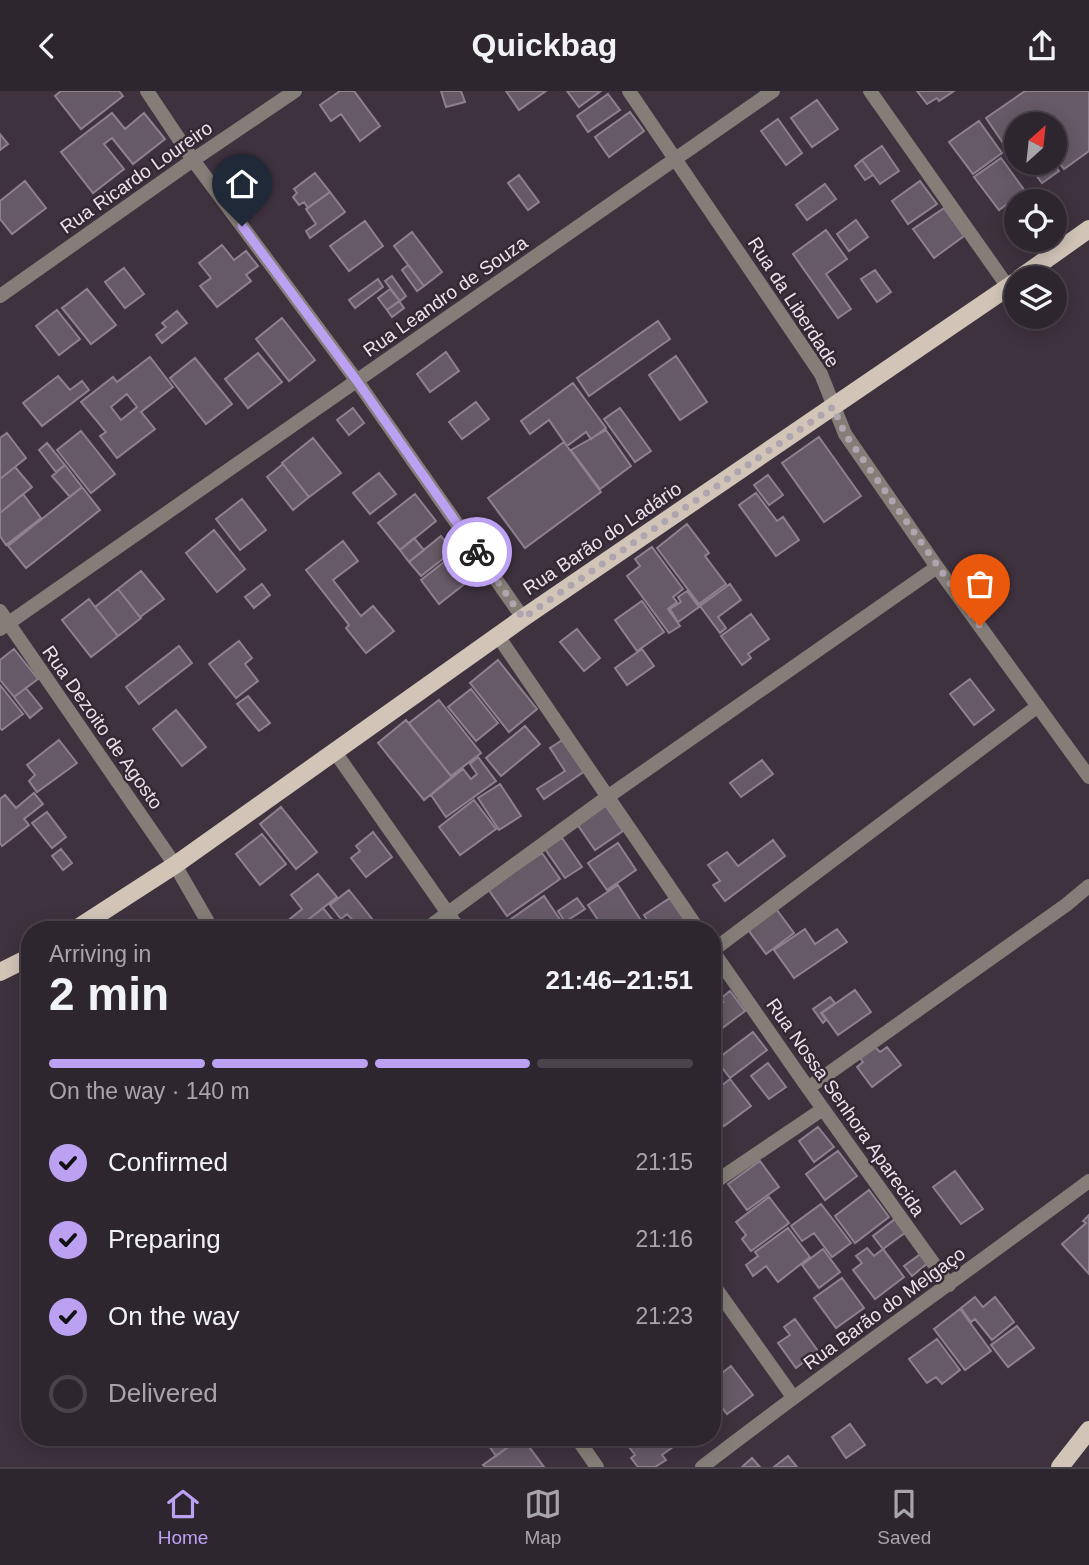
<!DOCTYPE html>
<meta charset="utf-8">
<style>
:root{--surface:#2e262f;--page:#362e37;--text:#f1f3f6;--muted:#a7a5aa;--line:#49434b;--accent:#bca0f2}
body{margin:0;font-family:Arial,sans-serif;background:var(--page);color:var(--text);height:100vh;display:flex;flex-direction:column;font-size:26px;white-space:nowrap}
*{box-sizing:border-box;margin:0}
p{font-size:23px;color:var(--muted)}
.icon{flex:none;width:38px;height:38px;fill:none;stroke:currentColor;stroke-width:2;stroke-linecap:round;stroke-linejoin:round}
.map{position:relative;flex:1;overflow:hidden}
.details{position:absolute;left:21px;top:830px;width:700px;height:525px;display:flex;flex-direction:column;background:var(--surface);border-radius:28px;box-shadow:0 4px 18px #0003,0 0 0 2px var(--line)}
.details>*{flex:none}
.needle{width:46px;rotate:27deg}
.buttons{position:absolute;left:1004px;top:21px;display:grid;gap:14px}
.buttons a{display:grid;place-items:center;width:63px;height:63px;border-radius:50%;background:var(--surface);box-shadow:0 4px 18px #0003,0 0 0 2px var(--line);font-size:35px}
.pin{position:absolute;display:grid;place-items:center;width:60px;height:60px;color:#fff;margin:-72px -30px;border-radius:50% 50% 50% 0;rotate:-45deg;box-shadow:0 0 7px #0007}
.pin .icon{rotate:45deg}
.courier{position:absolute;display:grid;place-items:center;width:70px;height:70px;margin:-35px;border:5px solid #bca0f2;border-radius:50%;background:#fff;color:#222;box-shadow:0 2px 9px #0007}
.headline em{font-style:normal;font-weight:600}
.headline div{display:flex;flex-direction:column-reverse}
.headline{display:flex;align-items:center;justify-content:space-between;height:119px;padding:0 28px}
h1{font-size:46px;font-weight:600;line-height:52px}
.bar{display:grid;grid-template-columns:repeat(4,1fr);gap:10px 7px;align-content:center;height:84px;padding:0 28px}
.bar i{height:9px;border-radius:5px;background:var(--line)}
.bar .current{background:var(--accent)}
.bar p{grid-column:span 4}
ol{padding:0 28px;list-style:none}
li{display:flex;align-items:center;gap:21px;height:77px}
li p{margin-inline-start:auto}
li .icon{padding:7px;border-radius:50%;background:var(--accent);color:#111;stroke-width:4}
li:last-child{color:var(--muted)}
li i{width:38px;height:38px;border:4px solid var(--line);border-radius:50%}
header{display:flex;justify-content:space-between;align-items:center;height:91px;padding:0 28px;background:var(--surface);font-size:32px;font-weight:600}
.tab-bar{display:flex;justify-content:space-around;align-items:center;height:98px;border-top:2px solid var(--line);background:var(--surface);font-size:19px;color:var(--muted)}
.tab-bar a{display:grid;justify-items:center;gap:4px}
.tab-bar .current{color:var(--accent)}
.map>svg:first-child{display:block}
.building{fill:#675a67;stroke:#8e808f;stroke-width:2;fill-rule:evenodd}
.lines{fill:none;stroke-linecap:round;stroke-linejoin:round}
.minor{stroke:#857e78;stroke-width:14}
.primary{stroke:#d2c5b8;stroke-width:18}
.done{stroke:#aea5af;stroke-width:7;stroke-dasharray:0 12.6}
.route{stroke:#bca0f2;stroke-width:9}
.labels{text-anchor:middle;stroke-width:5;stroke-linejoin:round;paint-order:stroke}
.street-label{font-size:19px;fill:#ebe3eb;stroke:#342834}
</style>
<header><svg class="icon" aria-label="back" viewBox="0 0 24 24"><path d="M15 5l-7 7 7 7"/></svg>Quickbag<svg class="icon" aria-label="share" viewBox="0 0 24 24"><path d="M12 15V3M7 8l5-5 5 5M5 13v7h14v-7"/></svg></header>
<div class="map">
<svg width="1089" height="1376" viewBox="0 0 1089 1376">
<rect width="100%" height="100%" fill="#3e323f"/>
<path class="building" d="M 61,0 L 119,0 L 123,5 L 81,38 L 55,5 Z
M 340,0 L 354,0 L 380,35 L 360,50 L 341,23 L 331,30 L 320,14 Z
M 441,0 L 461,0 L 465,11 L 446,16 Z
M 506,0 L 546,0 L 519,19 Z
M 567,0 L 601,0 L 579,16 Z
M 917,0 L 954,0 L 939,10 L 937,7 L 927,13 Z
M 1025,0 L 1089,0 L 1089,60 L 1064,78 L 1055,66 L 1055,33 L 1017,33 L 1017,42 L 1003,52 L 986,27 Z
M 608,3 L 620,19 L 588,41 L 577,25 Z
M 817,9 L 838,38 L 812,56 L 791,27 Z
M 630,21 L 644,40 L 609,66 L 595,46 Z
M 112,22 L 125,38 L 144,22 L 165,48 L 133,73 L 112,47 L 104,53 L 124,78 L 93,102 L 61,61 Z
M 778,28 L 802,62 L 786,74 L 761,40 Z
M 979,30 L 1002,62 L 973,83 L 949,51 Z
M 0,43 L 8,53 L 0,59 Z
M 882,55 L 899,80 L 880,93 L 862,69 Z
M 1001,67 L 1025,100 L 999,119 L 974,86 Z
M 862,69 L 873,84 L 865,89 L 855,75 Z
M 1027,72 L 1053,72 L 1059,80 L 1042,92 Z
M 315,82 L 330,101 L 308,117 L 304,111 L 299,114 L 293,106 L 297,102 L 294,98 Z
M 519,84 L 539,111 L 528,119 L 508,92 Z
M 25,90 L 46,117 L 12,143 L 0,128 L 0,110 Z
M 920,90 L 937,113 L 908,133 L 892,110 Z
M 825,93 L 836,108 L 807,129 L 796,114 Z
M 330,101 L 345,121 L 310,147 L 306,140 L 316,133 L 306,118 Z
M 944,117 L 964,145 L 934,167 L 913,138 Z
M 856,129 L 868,146 L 849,160 L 837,143 Z
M 365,130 L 383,155 L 349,180 L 330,155 Z
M 826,139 L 847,168 L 826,183 L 851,218 L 838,227 L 793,163 Z
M 412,141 L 442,181 L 424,195 L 394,155 Z
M 222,154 L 234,169 L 246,160 L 258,175 L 246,184 L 251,190 L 217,216 L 200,195 L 211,187 L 199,172 Z
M 408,174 L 424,195 L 417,200 L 402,179 Z
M 124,177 L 144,203 L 125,217 L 105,191 Z
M 875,179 L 891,201 L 877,211 L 861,188 Z
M 392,185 L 406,205 L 400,210 L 385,190 Z
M 378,188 L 383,196 L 355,217 L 349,209 Z
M 87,198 L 116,234 L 91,253 L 62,217 Z
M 390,198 L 400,210 L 387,219 L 378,207 Z
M 399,210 L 404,217 L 392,226 L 387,219 Z
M 57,219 L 80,248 L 59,264 L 36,235 Z
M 177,220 L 187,232 L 162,252 L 156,244 L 166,236 L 162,232 Z
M 282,227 L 315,269 L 289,290 L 256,248 Z
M 658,230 L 670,248 L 589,305 L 577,287 Z
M 446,261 L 459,280 L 430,301 L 417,283 Z
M 258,262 L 282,291 L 248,317 L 225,288 Z
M 676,265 L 707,311 L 680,329 L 649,284 Z
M 150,266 L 173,296 L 141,321 L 155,338 L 117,367 L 100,345 L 106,341 L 81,311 L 113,286 L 117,291 ZM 127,303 L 137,316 L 121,329 L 111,316 Z
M 195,267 L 232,313 L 206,333 L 170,287 Z
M 58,285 L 70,299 L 82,290 L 89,299 L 42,335 L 23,312 Z
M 573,292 L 606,337 L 591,348 L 586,341 L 567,355 L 549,329 L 530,343 L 521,330 Z
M 476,311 L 489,328 L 462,348 L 449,331 Z
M 353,317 L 364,332 L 349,344 L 337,329 Z
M 620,317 L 651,360 L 635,371 L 604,328 Z
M 606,339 L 631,375 L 600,398 L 571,359 Z
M 81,340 L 115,383 L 91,402 L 57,359 Z
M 7,342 L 26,367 L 0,388 L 0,347 Z
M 819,346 L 861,405 L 824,431 L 782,372 Z
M 313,347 L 341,382 L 309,406 L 282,372 Z
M 564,351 L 601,401 L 525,457 L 488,407 Z
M 47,352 L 65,374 L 56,381 L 39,359 Z
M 283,373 L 309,406 L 293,419 L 267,386 Z
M 65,374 L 82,396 L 70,406 L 52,385 Z
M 15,376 L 32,396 L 0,422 L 0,388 Z
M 379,382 L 396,403 L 370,423 L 353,402 Z
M 768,384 L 783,404 L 769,414 L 754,394 Z
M 82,396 L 100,419 L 26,477 L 8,455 Z
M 756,402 L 777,430 L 783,426 L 799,449 L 776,465 L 739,414 Z
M 23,403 L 41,427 L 6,454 L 0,445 L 0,422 Z
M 415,403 L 436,430 L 400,459 L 378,432 Z
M 242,408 L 266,439 L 240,459 L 216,428 Z
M 687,433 L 709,462 L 705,465 L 726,493 L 699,513 L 657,457 Z
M 214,439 L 245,478 L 217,501 L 186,462 Z
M 441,445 L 453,460 L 421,485 L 409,471 Z
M 414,447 L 424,459 L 409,471 L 400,459 Z
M 343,450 L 358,470 L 333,489 L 361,525 L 373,515 L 394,540 L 366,562 L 346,537 L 349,534 L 306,479 Z
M 652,456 L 683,498 L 673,506 L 677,511 L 668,518 L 680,535 L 669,542 L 627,485 L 640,475 L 635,468 Z
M 453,464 L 472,487 L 439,513 L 421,489 Z
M 141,480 L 164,508 L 140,526 L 118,498 Z
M 262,493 L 270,504 L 254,517 L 245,506 Z
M 730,493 L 741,509 L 718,526 L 726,537 L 720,542 L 700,515 Z
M 118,498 L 141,527 L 118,545 L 95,516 Z
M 687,500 L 699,516 L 678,531 L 670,518 L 681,511 L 678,506 Z
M 89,508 L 118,545 L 91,566 L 62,529 Z
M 642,510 L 664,541 L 637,560 L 615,529 Z
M 751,523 L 769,548 L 748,563 L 751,567 L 742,574 L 721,545 Z
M 577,538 L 600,567 L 584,580 L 560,551 Z
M 239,550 L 252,567 L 245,573 L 258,590 L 236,607 L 209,573 Z
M 179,555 L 192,572 L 139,613 L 126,596 Z
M 14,558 L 38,588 L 14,606 L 0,589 L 0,569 Z
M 642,558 L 654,575 L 627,594 L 615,577 Z
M 498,569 L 537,618 L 509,641 L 470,592 Z
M 970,588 L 994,619 L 974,634 L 950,603 Z
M 0,594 L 23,623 L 2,639 L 0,637 Z
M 26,597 L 42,617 L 30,627 L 14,606 Z
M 471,598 L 498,632 L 476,650 L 448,616 Z
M 248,605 L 270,632 L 259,640 L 237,613 Z
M 439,609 L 481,662 L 451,685 L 409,632 Z
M 176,619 L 206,656 L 182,675 L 153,638 Z
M 406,629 L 452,686 L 424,709 L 378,652 Z
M 525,635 L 540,653 L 501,685 L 486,667 Z
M 564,648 L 585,680 L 544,708 L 537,698 L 565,680 L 550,657 Z
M 59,649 L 77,672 L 37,701 L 29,690 L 35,684 L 27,674 Z
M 478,666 L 496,690 L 446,726 L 431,704 L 463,678 L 471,688 L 477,683 L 470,673 Z
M 762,669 L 773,683 L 741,706 L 730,692 Z
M 500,693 L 521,725 L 499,739 L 478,707 Z
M 34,702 L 43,713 L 24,728 L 29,734 L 2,755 L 0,752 L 0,708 L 5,704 L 16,717 Z
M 474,709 L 496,738 L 460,764 L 439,736 Z
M 605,714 L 623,740 L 595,759 L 577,733 Z
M 281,716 L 317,761 L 296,778 L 260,733 Z
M 47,721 L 66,746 L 52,757 L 32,732 Z
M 373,741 L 392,766 L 366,786 L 351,767 L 360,760 L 356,755 Z
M 262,743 L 286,773 L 260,794 L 236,763 Z
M 562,747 L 582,776 L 565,787 L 545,758 Z
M 773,749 L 785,765 L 725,810 L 713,794 L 720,790 L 708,774 L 727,761 L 738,775 Z
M 618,752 L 636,779 L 607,799 L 588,772 Z
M 61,758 L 72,772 L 63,779 L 52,765 Z
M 542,762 L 560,788 L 507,825 L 488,798 Z
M 318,783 L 337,806 L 296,838 L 290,838 L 285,832 L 302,818 L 291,804 Z
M 618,794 L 640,828 L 623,838 L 604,838 L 588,814 Z
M 349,799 L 373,829 L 361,838 L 347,823 L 341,828 L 330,814 Z
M 544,805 L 561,830 L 549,838 L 518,838 L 511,828 Z
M 577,807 L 585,818 L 565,831 L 558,820 Z
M 670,807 L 688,834 L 680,838 L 653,838 L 644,824 Z
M 774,815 L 794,842 L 766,863 L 746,836 Z
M 323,817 L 340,838 L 299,838 L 298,837 Z
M 640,829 L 647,838 L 626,838 Z
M 805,838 L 815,853 L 837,838 L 847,851 L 794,887 L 774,859 Z
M 712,871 L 720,882 L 712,887 Z
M 712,899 L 720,910 L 712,916 Z
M 855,899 L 871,921 L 838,944 L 822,922 Z
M 730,900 L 745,920 L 712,945 L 712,919 L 723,911 L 720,908 Z
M 830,906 L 835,912 L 821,922 L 826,929 L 823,932 L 813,918 Z
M 753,941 L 767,959 L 730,987 L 716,969 Z
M 875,956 L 880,961 L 887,956 L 901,974 L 872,996 L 857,976 L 863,971 L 860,967 Z
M 768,972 L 786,996 L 769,1008 L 751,985 Z
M 730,988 L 751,1015 L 724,1035 L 712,1020 L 712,997 L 715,1000 Z
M 818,1036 L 834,1056 L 814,1071 L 799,1050 Z
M 838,1060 L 857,1085 L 825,1109 L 806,1083 Z
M 760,1070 L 779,1096 L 747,1119 L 728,1093 Z
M 955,1080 L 983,1118 L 961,1133 L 933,1096 Z
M 869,1099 L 889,1126 L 855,1152 L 835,1125 Z
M 769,1106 L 789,1132 L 751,1160 L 742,1148 L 746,1144 L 736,1131 Z
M 821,1113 L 851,1152 L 832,1166 L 814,1142 L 802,1150 L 791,1135 Z
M 1089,1124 L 1089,1183 L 1062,1153 L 1086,1132 L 1083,1130 Z
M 895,1128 L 906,1141 L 883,1158 L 873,1145 Z
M 788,1137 L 810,1166 L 778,1191 L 766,1175 L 753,1185 L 746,1174 L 758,1165 L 755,1161 Z
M 867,1157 L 874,1165 L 883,1158 L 904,1186 L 875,1208 L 853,1179 L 862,1172 L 856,1165 Z
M 823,1158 L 840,1181 L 819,1197 L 802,1174 Z
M 922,1162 L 929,1171 L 912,1185 L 904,1175 Z
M 842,1187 L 864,1217 L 836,1237 L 814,1207 Z
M 975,1206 L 983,1216 L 995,1206 L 1014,1231 L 992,1249 L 975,1228 L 971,1231 L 961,1217 Z
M 960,1218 L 991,1260 L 965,1279 L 934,1238 Z
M 795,1228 L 818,1260 L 796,1277 L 778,1252 L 790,1244 L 784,1236 Z
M 1017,1235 L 1034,1257 L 1008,1276 L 991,1254 Z
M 937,1248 L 960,1279 L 942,1293 L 936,1286 L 927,1292 L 909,1268 Z
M 731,1275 L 753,1304 L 727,1323 L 712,1304 L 712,1290 Z
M 850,1333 L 865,1354 L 846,1367 L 832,1346 Z
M 483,1346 L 522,1346 L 496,1365 Z
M 522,1346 L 546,1346 L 530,1357 L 544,1376 L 485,1376 L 483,1374 Z
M 643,1346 L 672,1346 L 677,1353 L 662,1364 L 666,1369 L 655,1376 L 638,1376 L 631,1367 L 635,1364 L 629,1356 Z
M 788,1365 L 797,1376 L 774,1376 Z
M 752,1367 L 760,1376 L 742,1376 Z"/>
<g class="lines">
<path class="minor" d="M 147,0 L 193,69 L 357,290 L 523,527
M 629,0 L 821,283 L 845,343 L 937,476 L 1089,686
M 870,0 L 1008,196
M 0,205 L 193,69 L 295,0
M 0,520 L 175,774 L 212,838
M 0,538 L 773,0
M 498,545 L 698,838
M 335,661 L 459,838
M 426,838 L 606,707 L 937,476
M 712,859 L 808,997 L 949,1194
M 712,860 L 1038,615
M 808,997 L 1066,814 L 1089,795
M 712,1093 L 823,1018
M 712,1192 L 793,1306
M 576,1346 L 597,1376
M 702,1376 C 829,1278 960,1186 1089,1090"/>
<path class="primary" d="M 1020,187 L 1089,138
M 76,838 L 175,774 L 523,527 L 1017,190
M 0,881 L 30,866
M 1060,1376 L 1089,1339"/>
</g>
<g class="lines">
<path class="done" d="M 477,461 L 523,527 L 833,316 L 845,343 L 980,535"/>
<path class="route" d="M 242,135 L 357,290 L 477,461"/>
</g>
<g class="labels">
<g class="street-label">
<text transform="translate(136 86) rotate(-35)" y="7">Rua Ricardo Loureiro</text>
<text transform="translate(445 205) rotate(-35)" y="7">Rua Leandro de Souza</text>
<text transform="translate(794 211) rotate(57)" y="7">Rua da Liberdade</text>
<text transform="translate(602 447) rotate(-34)" y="7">Rua Barão do Ladário</text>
<text transform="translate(103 636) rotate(55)" y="7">Rua Dezoito de Agosto</text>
<text transform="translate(846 1016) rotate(55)" y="7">Rua Nossa Senhora Aparecida</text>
<text transform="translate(884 1217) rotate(-36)" y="7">Rua Barão do Melgaço</text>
</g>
</g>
</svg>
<div class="buttons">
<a><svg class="needle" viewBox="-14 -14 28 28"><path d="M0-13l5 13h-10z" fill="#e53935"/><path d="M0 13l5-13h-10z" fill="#a7a5aa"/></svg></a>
<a><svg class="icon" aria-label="locate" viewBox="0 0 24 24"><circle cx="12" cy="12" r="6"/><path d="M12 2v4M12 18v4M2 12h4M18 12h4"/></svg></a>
<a><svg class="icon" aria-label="layers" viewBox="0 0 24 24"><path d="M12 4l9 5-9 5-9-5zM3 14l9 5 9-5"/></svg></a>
</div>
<div class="pin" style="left:980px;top:535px;background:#ea580c"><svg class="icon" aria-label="bag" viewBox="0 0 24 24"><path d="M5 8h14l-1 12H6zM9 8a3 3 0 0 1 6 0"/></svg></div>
<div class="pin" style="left:242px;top:135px;background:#1f2937"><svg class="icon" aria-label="home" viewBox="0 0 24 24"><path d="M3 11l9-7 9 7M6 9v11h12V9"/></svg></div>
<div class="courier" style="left:477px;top:461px"><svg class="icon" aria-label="bike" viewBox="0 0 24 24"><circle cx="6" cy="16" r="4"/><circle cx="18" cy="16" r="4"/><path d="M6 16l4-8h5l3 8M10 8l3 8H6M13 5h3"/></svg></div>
<section class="details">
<div class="headline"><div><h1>2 min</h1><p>Arriving in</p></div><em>21:46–21:51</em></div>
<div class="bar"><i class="current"></i><i class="current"></i><i class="current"></i><i></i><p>On the way · 140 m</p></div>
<ol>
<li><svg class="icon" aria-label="check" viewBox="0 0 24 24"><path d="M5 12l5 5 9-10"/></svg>Confirmed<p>21:15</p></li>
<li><svg class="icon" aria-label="check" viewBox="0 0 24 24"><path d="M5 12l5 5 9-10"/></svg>Preparing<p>21:16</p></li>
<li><svg class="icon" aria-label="check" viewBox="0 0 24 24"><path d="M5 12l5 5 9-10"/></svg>On the way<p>21:23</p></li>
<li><i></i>Delivered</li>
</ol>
</section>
</div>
<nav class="tab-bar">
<a class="current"><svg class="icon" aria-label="home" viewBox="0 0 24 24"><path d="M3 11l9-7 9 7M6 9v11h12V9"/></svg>Home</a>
<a><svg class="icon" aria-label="map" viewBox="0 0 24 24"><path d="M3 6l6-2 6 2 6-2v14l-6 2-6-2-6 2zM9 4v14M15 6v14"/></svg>Map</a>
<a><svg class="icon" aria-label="saved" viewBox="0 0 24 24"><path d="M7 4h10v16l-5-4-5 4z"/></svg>Saved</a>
</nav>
